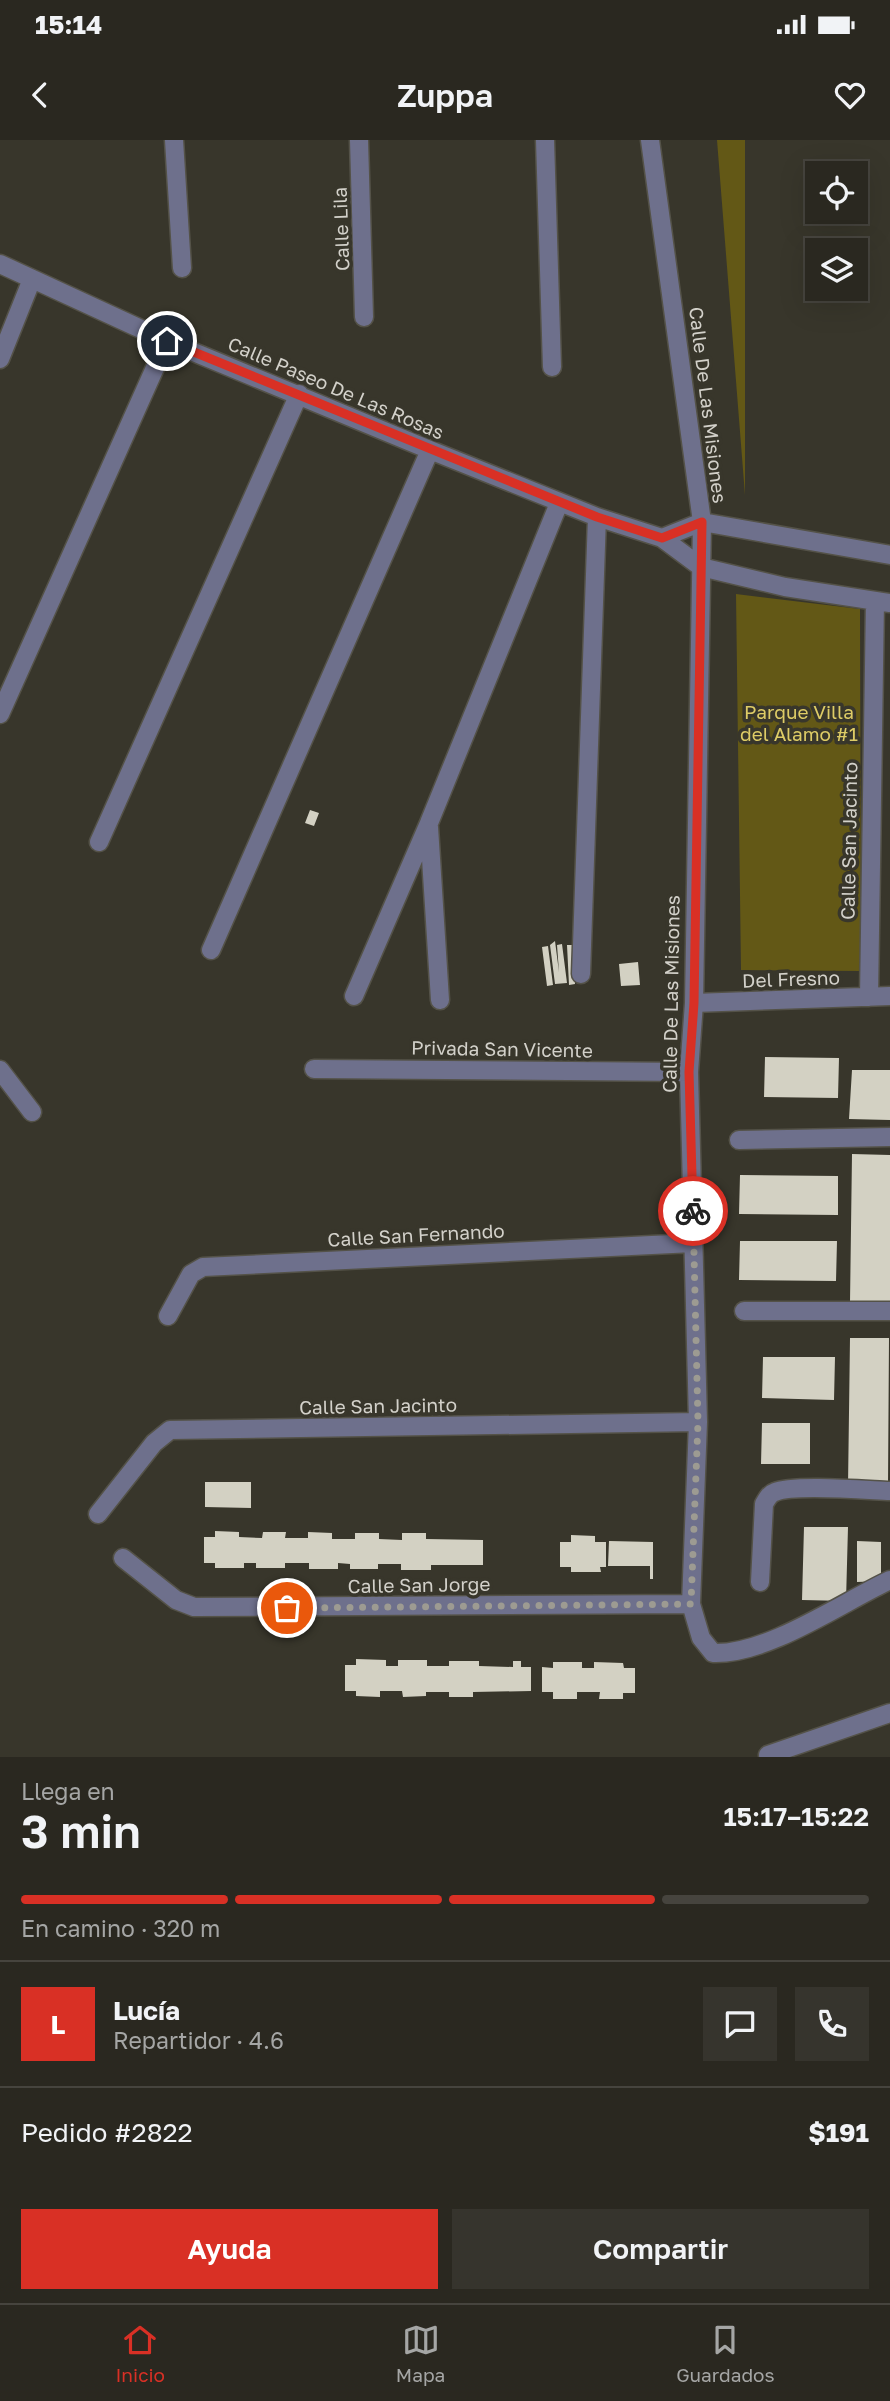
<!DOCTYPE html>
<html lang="es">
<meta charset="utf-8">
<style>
:root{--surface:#2a2820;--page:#36342d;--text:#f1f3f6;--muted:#a5a6a5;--line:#46443e;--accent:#d93025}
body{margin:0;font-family:"Golos Text",sans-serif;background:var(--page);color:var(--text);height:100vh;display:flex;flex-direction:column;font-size:26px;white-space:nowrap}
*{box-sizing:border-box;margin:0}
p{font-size:23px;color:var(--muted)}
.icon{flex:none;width:38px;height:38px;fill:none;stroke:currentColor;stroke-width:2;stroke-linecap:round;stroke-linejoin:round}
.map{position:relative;height:1617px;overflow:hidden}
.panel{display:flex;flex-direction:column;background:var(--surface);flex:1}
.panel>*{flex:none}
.tools{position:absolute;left:805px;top:21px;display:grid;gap:14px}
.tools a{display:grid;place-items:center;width:63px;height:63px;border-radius:0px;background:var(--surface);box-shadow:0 7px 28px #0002,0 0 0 2px var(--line);font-size:35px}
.pin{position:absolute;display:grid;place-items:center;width:60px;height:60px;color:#fff;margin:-30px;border:4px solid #fff;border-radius:50%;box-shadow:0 2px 7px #0007}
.courier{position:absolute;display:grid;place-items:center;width:70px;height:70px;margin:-35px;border:5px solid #d93025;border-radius:50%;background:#fff;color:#222;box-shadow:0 2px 9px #0007}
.summary em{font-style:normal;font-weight:600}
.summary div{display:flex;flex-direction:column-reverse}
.summary{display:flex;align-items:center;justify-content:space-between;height:119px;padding:0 21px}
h1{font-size:46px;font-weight:600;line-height:52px}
.bar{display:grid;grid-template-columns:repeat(4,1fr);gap:10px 7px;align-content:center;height:84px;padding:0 21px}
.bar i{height:9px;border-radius:5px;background:var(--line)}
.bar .on{background:var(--accent)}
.bar p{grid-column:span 4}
.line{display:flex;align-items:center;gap:18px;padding:0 21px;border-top:2px solid var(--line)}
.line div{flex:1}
.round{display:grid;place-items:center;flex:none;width:74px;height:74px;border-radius:0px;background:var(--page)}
.primary-button{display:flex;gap:14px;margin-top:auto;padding:14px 21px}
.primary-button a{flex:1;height:80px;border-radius:0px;background:var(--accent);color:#fff;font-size:28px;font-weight:600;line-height:80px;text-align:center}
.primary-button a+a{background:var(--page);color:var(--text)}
.status{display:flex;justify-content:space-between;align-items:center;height:49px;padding:0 35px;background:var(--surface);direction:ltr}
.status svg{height:19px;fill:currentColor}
header{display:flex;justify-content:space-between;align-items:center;height:91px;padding:0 21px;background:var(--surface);font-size:32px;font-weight:600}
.dock{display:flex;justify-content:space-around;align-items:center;height:98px;border-top:2px solid var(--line);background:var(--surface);font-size:19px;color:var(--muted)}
.dock a{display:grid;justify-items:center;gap:4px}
.dock .on{color:var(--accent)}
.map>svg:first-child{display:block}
.green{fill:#635816}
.building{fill:#d3d1c3}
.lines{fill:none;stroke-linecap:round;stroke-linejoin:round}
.minor-casing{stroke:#545248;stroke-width:21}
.minor{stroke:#6e708c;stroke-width:18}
.done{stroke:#9d9b92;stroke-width:7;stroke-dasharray:0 12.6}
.route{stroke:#d93025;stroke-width:9}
.labels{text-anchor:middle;stroke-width:7;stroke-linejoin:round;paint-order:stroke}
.street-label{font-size:19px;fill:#d3d1ca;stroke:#38362b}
.park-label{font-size:19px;fill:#decc66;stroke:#38362b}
</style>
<div class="status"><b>15:14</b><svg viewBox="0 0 49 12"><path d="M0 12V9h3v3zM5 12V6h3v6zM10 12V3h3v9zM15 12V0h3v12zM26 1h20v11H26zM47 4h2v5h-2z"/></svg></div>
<header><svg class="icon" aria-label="back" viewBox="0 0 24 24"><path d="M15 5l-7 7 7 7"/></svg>Zuppa<svg class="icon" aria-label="heart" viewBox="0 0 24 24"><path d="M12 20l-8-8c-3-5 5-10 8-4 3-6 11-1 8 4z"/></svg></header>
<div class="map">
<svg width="890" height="1617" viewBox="0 0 890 1617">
<rect width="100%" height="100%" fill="#38362b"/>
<path class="green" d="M 717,0 L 745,0 L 745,355 Z
M 736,454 L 860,469 L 861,831 L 741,830 Z"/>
<path class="building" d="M 310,670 L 319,673 L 314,686 L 305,683 Z
M 555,801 L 559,832 L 557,805 L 562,804 L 567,843 L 555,844 L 550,805 Z
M 567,805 L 572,805 L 575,844 L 569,845 Z
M 548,806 L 553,845 L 547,846 L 542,807 Z
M 638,822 L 640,845 L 621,846 L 619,824 Z
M 765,917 L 839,918 L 838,958 L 764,957 Z
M 852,930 L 890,930 L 890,980 L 849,979 Z
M 852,1014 L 890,1015 L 890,1163 L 850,1163 Z
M 740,1035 L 838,1036 L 838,1075 L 739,1074 Z
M 740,1101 L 837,1101 L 836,1141 L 739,1140 Z
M 850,1198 L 889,1198 L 888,1345 L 848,1346 Z
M 763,1217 L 835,1217 L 834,1260 L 762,1258 Z
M 762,1283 L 810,1283 L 810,1324 L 761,1324 Z
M 205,1342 L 251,1342 L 251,1368 L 205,1367 Z
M 804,1387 L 848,1387 L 846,1461 L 802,1460 Z
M 215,1391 L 239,1392 L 239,1397 L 262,1398 L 263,1392 L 286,1392 L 285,1398 L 308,1398 L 308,1392 L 332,1393 L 332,1399 L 355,1399 L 355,1393 L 379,1393 L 379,1399 L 402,1400 L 402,1393 L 426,1393 L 426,1399 L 483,1400 L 483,1425 L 431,1425 L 431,1430 L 401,1430 L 401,1424 L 378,1424 L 378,1429 L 350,1429 L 350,1424 L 338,1423 L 338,1429 L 309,1429 L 309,1423 L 285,1423 L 285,1428 L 256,1428 L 256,1423 L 244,1423 L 244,1428 L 215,1428 L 215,1423 L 204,1423 L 204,1397 L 215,1397 Z
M 571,1395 L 595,1396 L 595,1402 L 606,1402 L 606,1427 L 600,1427 L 601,1432 L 571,1432 L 571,1427 L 560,1427 L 560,1402 L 571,1402 Z
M 609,1401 L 653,1402 L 653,1439 L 650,1439 L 650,1426 L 608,1426 Z
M 857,1401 L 881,1402 L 881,1441 L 857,1442 Z
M 356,1519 L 386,1520 L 386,1526 L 398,1526 L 398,1520 L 427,1520 L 427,1526 L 449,1526 L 449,1521 L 479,1521 L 479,1526 L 513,1527 L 513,1521 L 521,1521 L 521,1527 L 531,1527 L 531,1551 L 473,1552 L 473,1557 L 449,1557 L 449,1552 L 426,1552 L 426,1556 L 403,1557 L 402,1551 L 380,1551 L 380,1557 L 356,1556 L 356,1551 L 345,1551 L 345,1525 L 356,1525 Z
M 553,1522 L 582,1522 L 582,1528 L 594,1528 L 594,1522 L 623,1523 L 624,1528 L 635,1528 L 635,1553 L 623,1553 L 623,1559 L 599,1559 L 600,1552 L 577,1552 L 577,1559 L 553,1559 L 553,1552 L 542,1552 L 542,1527 L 553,1528 Z"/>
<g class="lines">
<g class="minor-casing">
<path id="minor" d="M 174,0 L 182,128
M 359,0 L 364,177
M 545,0 L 552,227
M 650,0 L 702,382 L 694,863 L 689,932 L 698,1282 L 691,1464 L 701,1498 L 713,1513 C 767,1515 841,1463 890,1440
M 0,124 L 167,201 L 430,310 L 597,377 L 662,398 L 701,427 L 785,447 L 890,463
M 0,219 L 32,139
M 662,398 L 702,382 L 890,415
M 0,574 L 167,201
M 429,687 L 440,860
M 99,702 L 299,254
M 211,810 L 430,310
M 581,834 L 597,377
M 354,856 L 429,683 L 559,363
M 869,857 L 875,461
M 694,863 L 890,856
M 314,929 L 689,932
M 0,930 L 32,972
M 739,1000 L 890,997
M 744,1171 L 890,1171
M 168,1176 L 191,1134 L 203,1127 L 693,1103
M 98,1374 L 154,1303 L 170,1290 L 698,1282
M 123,1418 L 176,1460 L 194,1467 L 691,1464
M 760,1442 L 764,1364 C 767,1359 769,1354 775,1352 C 793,1344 866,1350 890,1351
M 768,1615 L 890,1573"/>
</g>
<use href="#minor" class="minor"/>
</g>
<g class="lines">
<path class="done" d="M 287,1468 L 691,1464 L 698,1282 L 693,1071"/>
<path class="route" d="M 167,201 L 597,377 L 662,398 L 702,382 L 694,863 L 689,932 L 693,1071"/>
</g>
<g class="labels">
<g class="street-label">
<text transform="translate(341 89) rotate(-92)" y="7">Calle Lila</text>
<text transform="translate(336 248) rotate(23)" y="7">Calle Paseo De Las Rosas</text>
<text transform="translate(708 265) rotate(83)" y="7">Calle De Las Misiones</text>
<text transform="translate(849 701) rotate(-89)" y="7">Calle San Jacinto</text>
<text transform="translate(791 839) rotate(-2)" y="7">Del Fresno</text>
<text transform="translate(671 854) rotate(-89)" y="7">Calle De Las Misiones</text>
<text transform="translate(502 909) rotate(1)" y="7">Privada San Vicente</text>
<text transform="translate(416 1095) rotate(-3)" y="7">Calle San Fernando</text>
<text transform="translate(378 1266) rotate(-1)" y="7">Calle San Jacinto</text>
<text transform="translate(419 1445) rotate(-1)" y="7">Calle San Jorge</text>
</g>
<g class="park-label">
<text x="799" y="579">Parque Villa<tspan x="799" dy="22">del Alamo #1</tspan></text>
</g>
</g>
</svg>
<div class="tools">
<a><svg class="icon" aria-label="locate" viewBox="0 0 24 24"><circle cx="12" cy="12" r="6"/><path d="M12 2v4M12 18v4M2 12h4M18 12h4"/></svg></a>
<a><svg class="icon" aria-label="layers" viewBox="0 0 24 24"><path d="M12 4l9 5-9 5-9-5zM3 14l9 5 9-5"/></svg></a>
</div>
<div class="pin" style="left:287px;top:1468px;background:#ea580c"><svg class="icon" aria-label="bag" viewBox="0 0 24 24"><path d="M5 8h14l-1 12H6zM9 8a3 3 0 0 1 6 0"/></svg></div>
<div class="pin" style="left:167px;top:201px;background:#1f2937"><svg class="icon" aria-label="home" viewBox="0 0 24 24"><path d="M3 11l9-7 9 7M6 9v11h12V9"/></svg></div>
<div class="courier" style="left:693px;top:1071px"><svg class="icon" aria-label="bike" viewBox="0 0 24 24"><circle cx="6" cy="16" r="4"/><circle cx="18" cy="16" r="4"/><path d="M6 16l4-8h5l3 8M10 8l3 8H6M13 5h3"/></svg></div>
</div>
<section class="panel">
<div class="summary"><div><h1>3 min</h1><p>Llega en</p></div><em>15:17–15:22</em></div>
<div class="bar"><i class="on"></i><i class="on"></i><i class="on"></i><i></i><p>En camino · 320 m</p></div>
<div class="line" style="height:126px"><b class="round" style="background:var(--accent);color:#fff">L</b><div><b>Lucía</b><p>Repartidor · 4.6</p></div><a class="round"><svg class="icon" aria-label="chat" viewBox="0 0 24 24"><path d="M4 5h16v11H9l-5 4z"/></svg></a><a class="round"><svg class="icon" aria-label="phone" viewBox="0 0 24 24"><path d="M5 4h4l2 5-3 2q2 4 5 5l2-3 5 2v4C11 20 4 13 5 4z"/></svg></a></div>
<div class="line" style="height:91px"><div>Pedido #2822</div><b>$191</b></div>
<div class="primary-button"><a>Ayuda</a><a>Compartir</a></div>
</section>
<nav class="dock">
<a class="on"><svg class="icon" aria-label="home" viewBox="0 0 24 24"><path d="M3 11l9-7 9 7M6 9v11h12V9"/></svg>Inicio</a>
<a><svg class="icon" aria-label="map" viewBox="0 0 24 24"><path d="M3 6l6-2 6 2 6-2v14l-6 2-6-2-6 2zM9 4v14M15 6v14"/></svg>Mapa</a>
<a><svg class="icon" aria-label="saved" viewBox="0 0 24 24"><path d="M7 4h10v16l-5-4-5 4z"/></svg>Guardados</a>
</nav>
